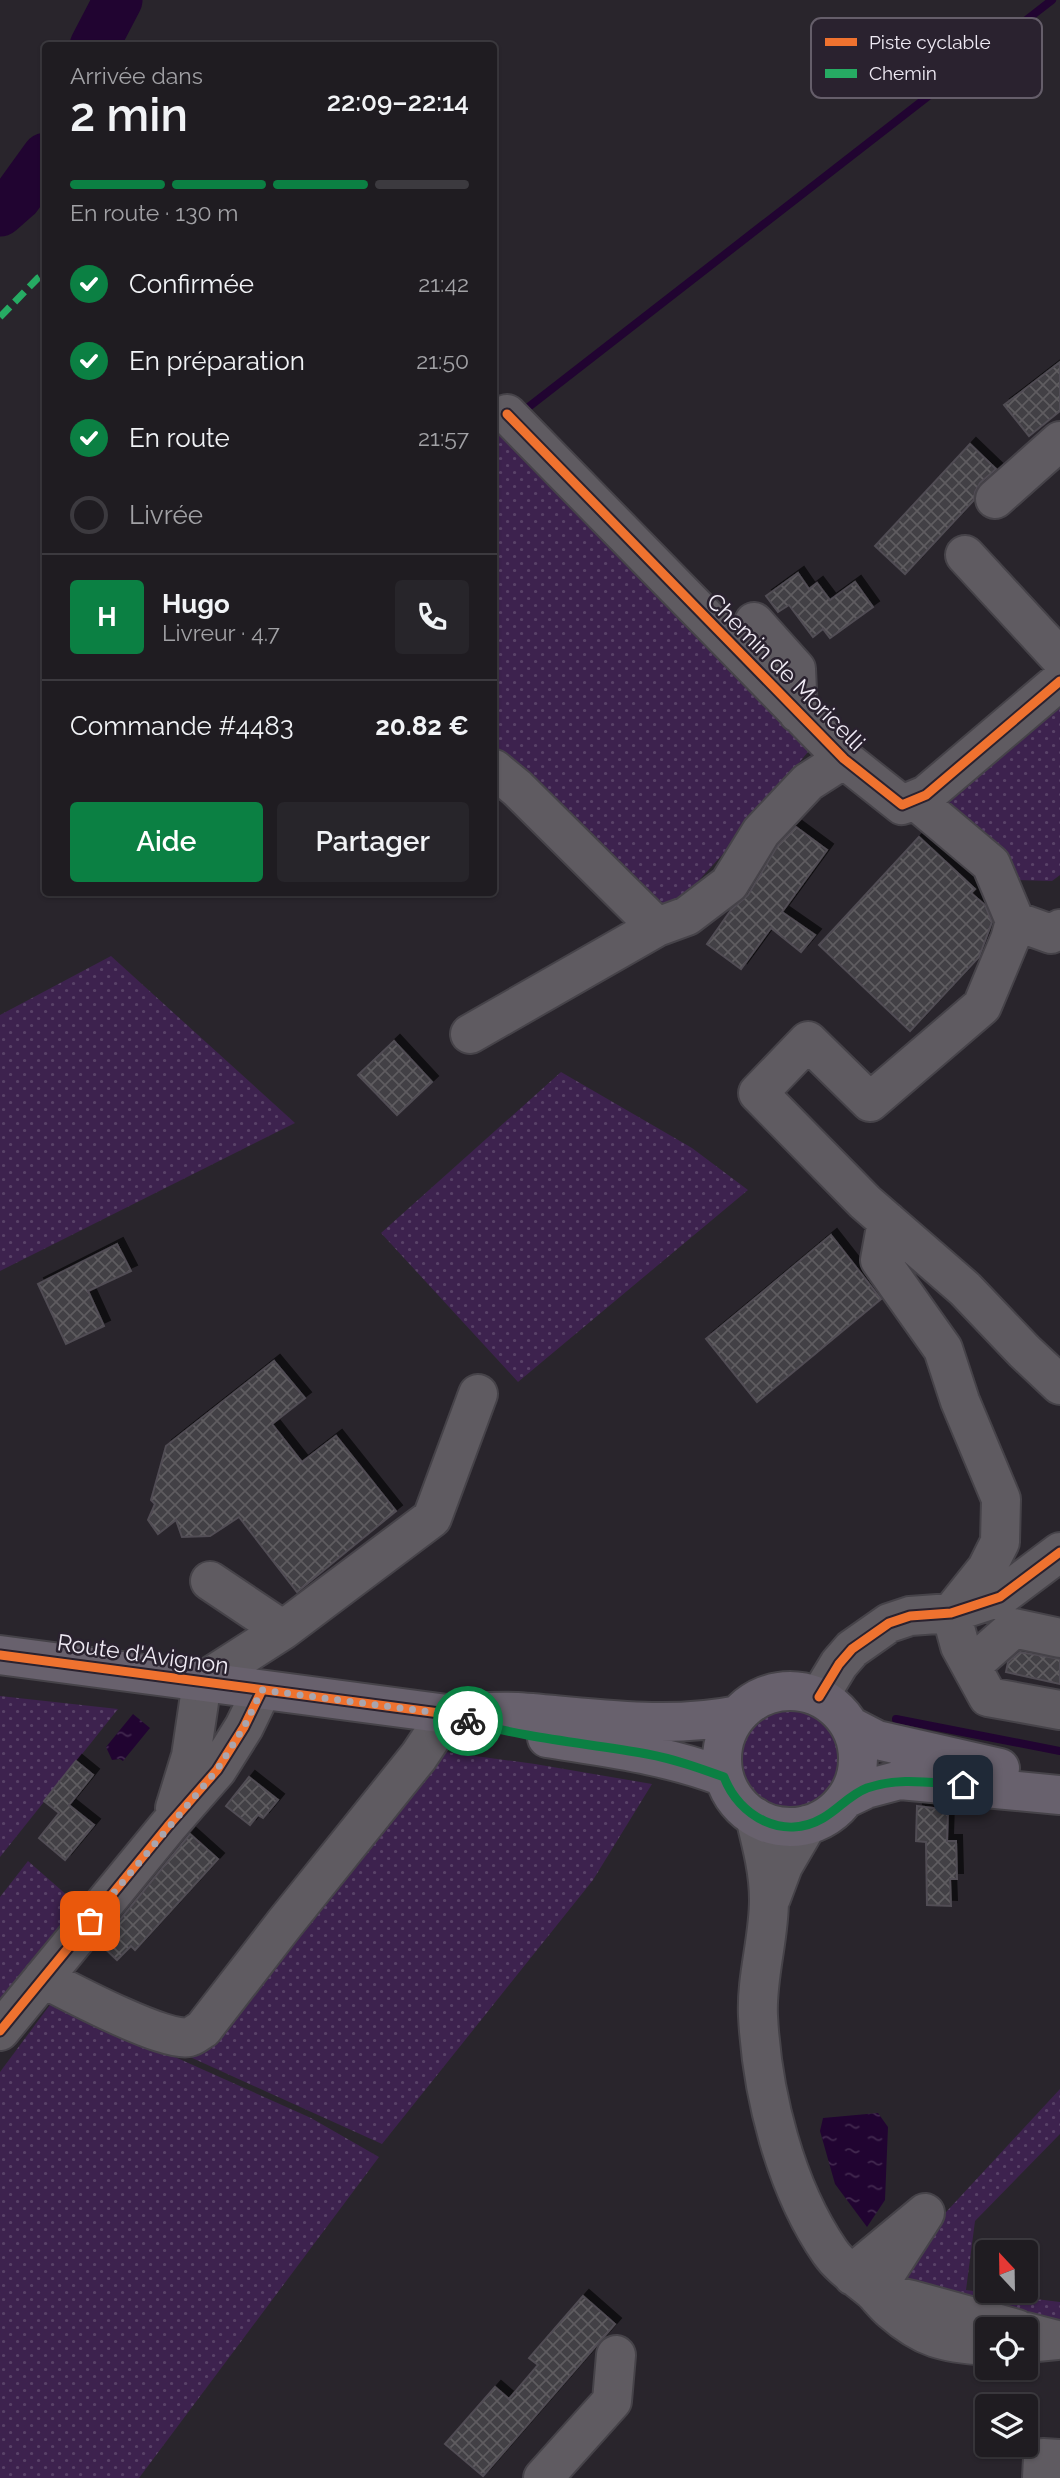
<!DOCTYPE html>
<html lang="fr">
<meta charset="utf-8">
<style>
:root{--surface:#1f1c21;--page:#27252a;--text:#f1f3f6;--muted:#a1a1a5;--line:#3c3a3f;--accent:#0b8043}
body{margin:0;font-family:Raleway,sans-serif;background:var(--page);color:var(--text);height:100vh;display:flex;flex-direction:column;font-size:26px;white-space:nowrap}
*{box-sizing:border-box;margin:0}
p{font-size:23px;color:var(--muted)}
.icon{flex:none;width:38px;height:38px;fill:none;stroke:currentColor;stroke-width:2;stroke-linecap:round;stroke-linejoin:round}
.map{position:relative;flex:1;overflow:hidden}
.details{position:absolute;left:42px;top:42px;width:455px;height:854px;display:flex;flex-direction:column;background:var(--surface);border-radius:7px;box-shadow:0 2px 5px #0004,0 0 0 2px var(--line)}
.details>*{flex:none}
.needle{width:46px;rotate:338deg}
.controls{position:absolute;left:975px;top:2240px;display:grid;gap:14px}
.controls a{display:grid;place-items:center;width:63px;height:63px;border-radius:7px;background:var(--surface);box-shadow:0 2px 5px #0004,0 0 0 2px var(--line);font-size:35px}
.pin{position:absolute;display:grid;place-items:center;width:60px;height:60px;color:#fff;margin:-30px;border-radius:14px;box-shadow:0 4px 10px #0006}
.courier{position:absolute;display:grid;place-items:center;width:70px;height:70px;margin:-35px;border:5px solid #0b8043;border-radius:50%;background:#fff;color:#222;box-shadow:0 2px 9px #0007}
.head em{font-style:normal;font-weight:600}
.head div{display:flex;flex-direction:column-reverse}
.head{display:flex;align-items:center;justify-content:space-between;height:119px;padding:0 28px}
h1{font-size:46px;font-weight:600;line-height:52px}
.bar{display:grid;grid-template-columns:repeat(4,1fr);gap:10px 7px;align-content:center;height:84px;padding:0 28px}
.bar i{height:9px;border-radius:5px;background:var(--line)}
.bar .current{background:var(--accent)}
.bar p{grid-column:span 4}
.line{display:flex;align-items:center;gap:18px;padding:0 28px;border-top:2px solid var(--line)}
.line div{flex:1}
.round{display:grid;place-items:center;flex:none;width:74px;height:74px;border-radius:7px;background:var(--page)}
ol{padding:0 28px;list-style:none}
li{display:flex;align-items:center;gap:21px;height:77px}
li p{margin-inline-start:auto}
li .icon{padding:7px;border-radius:50%;background:var(--accent);color:#fff;stroke-width:4}
li:last-child{color:var(--muted)}
li i{width:38px;height:38px;border:4px solid var(--line);border-radius:50%}
.primary-button{display:flex;gap:14px;margin-top:auto;padding:14px 28px}
.primary-button a{flex:1;height:80px;border-radius:7px;background:var(--accent);color:#fff;font-size:28px;font-weight:600;line-height:80px;text-align:center}
.primary-button a+a{background:var(--page);color:var(--text)}
.map>svg:first-child{display:block}
.grass{fill:url(#grass-dots)}
.water{fill:url(#water-ripples)}
.lines{fill:none;stroke-linecap:round;stroke-linejoin:round}
.stream{stroke:#210431;stroke-width:8}
.river{stroke:#210431;stroke-width:49}
.building{fill:url(#building-cross-hatch);stroke:#514d54;stroke-width:2;filter:url(#shadow)}
.minor-casing{stroke:#464349;stroke-width:42}
.major-casing{stroke:#464349;stroke-width:42}
.minor{stroke:#5f5b61;stroke-width:38}
.major{stroke:#68616d;stroke-width:38}
.quiet{stroke:#26ab63;stroke-width:7;stroke-dasharray:14 7;stroke-linecap:butt}
.cycleway-casing{stroke:#2a222f;stroke-width:13}
.cycleway{stroke:#ef722f;stroke-width:9}
.done{stroke:#aaa5ae;stroke-width:7;stroke-dasharray:0 12.6}
.route{stroke:#0b8043;stroke-width:9}
.labels{text-anchor:middle;stroke-width:5;stroke-linejoin:round;paint-order:stroke}
.street-label{font-size:23px;fill:#efeaf4;stroke:#2a222f}
.key{fill:#2a222f;stroke:#655e6a;stroke-width:2}
.key-label{font-size:19px;fill:#efeaf4}
</style>
<div class="map">
<svg width="1060" height="2478" viewBox="0 0 1060 2478">
<defs>
<pattern id="grass-dots" width="8" height="8" patternUnits="userSpaceOnUse" patternTransform="scale(1.75)"><rect width="8" height="8" fill="#3d224e"/><path d="M2 2h.1M6 6h.1" fill="none" stroke="#594268" stroke-width="1.8" stroke-linecap="round"/></pattern>
<pattern id="water-ripples" width="26" height="14" patternUnits="userSpaceOnUse" patternTransform="scale(1.75)"><rect width="26" height="14" fill="#210431"/><path d="M2 4q2-2 4 0t4 0M15 11q2-2 4 0t4 0" fill="none" stroke="#42294f"/></pattern>
<pattern id="building-cross-hatch" width="8" height="8" patternUnits="userSpaceOnUse" patternTransform="scale(1.75)"><rect width="8" height="8" fill="#423f44"/><path d="M0 0l8 8M0 8l8-8" fill="none" stroke="#5e5b60"/></pattern>
<filter id="shadow"><feDropShadow dx="6" dy="-6" stdDeviation="0" flood-color="#0009"/></filter>
</defs>
<rect width="100%" height="100%" fill="#29252c"/>
<path class="grass" d="M 494,421 L 812,747 L 733,843 L 672,910 L 645,905 L 494,752 Z
M 1060,703 L 1060,875 L 1052,881 L 1016,880 L 938,808 Z
M 111,956 L 295,1123 L 0,1271 L 0,1015 Z
M 561,1072 L 692,1148 L 748,1190 L 518,1382 L 381,1233 Z
M 0,1696 L 118,1709 L 0,1857 Z
M739 1761a51 51 0 1 1 102 0a51 51 0 1 1-102 0Z
M 431,1750 L 535,1764 L 652,1784 L 593,1880 L 382,2144 L 190,2057 Z
M 28,1861 L 77,1904 L 0,2001 L 0,1897 Z
M 52,2002 L 311,2118 L 379,2157 L 139,2478 L 0,2478 L 0,2072 Z
M 1060,2089 L 1060,2134 L 975,2221 L 966,2290 L 1060,2302 L 1060,2319 L 965,2307 L 906,2284 L 923,2237 Z"/>
<path class="water" d="M 133,1714 L 150,1728 L 123,1761 L 120,1759 L 112,1760 L 106,1747 Z
M 878,2113 L 888,2127 L 885,2200 L 867,2227 L 835,2184 L 820,2131 L 823,2118 Z"/>
<g class="lines">
<path class="stream" d="M 44,162 L 46,164
M 520,406 L 526,409 L 1052,0
M 896,1719 L 1060,1751"/>
<path class="river" d="M 94,46 L 118,0
M 0,212 L 17,197 L 46,157"/>
</g>
<path class="building" d="M 1060,362 L 1060,411 L 1029,436 L 1004,405 Z
M 970,444 L 996,469 L 980,483 L 975,492 L 974,500 L 905,574 L 875,546 Z
M 798,573 L 809,589 L 817,583 L 830,600 L 855,582 L 873,607 L 830,638 L 823,629 L 813,637 L 789,605 L 778,612 L 766,596 Z
M 796,827 L 827,850 L 782,912 L 815,935 L 801,952 L 771,928 L 741,969 L 707,944 L 731,910 L 748,895 L 778,845 Z
M 919,837 L 975,889 L 971,893 L 985,905 L 992,922 L 979,957 L 910,1031 L 819,945 Z
M 394,1041 L 432,1082 L 397,1115 L 358,1075 Z
M 831,1235 L 881,1299 L 757,1402 L 706,1339 Z
M 117,1244 L 131,1271 L 88,1291 L 104,1326 L 66,1344 L 38,1284 Z
M 274,1361 L 305,1398 L 272,1424 L 302,1462 L 336,1436 L 396,1511 L 297,1592 L 239,1517 L 210,1536 L 182,1537 L 176,1520 L 158,1534 L 148,1520 L 155,1504 L 151,1500 L 166,1446 Z
M 1020,1652 L 1060,1659 L 1060,1684 L 1006,1672 L 1008,1662 Z
M 76,1761 L 93,1775 L 69,1805 L 94,1825 L 65,1860 L 39,1838 L 59,1813 L 44,1801 Z
M 249,1777 L 278,1800 L 263,1818 L 258,1815 L 250,1825 L 226,1806 Z
M 917,1806 L 948,1810 L 947,1841 L 956,1841 L 957,1879 L 950,1879 L 951,1906 L 927,1905 L 926,1842 L 916,1841 Z
M 190,1834 L 218,1859 L 135,1950 L 131,1946 L 117,1960 L 100,1944 Z
M 583,2296 L 615,2324 L 483,2476 L 445,2444 L 495,2387 L 509,2399 L 538,2365 L 529,2358 Z"/>
<g class="lines">
<g class="minor-casing">
<path id="minor" d="M 507,414 L 844,759 L 902,805 L 926,795 L 1060,681
M 995,499 L 1060,441
M 965,555 L 1060,658
M 754,622 L 796,669 L 798,713
M 494,769 L 517,788 L 657,927
M 915,800 L 991,864 L 1015,921 L 1010,939 L 982,1006 L 870,1102 L 808,1041 L 758,1093 L 865,1202 L 965,1289 L 1024,1351 L 1060,1385
M 1015,921 L 1051,934 L 1060,929
M 470,1034 L 657,927 L 687,916 L 729,884 L 761,832 L 808,782 L 844,759
M 887,1221 L 880,1260 L 943,1349 L 960,1401 L 1001,1499 L 1000,1542 L 987,1568 L 951,1613 L 960,1646 L 988,1697 L 1060,1710
M 283,1630 L 432,1518 L 478,1394
M 971,1666 L 1014,1628 L 1060,1638
M 819,1697 L 839,1664 L 852,1649 L 889,1623 L 910,1616 L 951,1613 L 1000,1597 L 1060,1552
M 175,1808 L 191,1756 L 202,1682 L 283,1630 L 210,1581
M 755,1817 C 762,1845 769,1872 769,1900 C 769,1939 756,1978 758,2016 C 762,2094 785,2187 830,2252 C 841,2268 858,2278 873,2291 C 879,2297 884,2304 891,2310 C 924,2339 944,2343 987,2346
M 771,1898 L 783,1866 L 807,1825
M 43,1978 C 68,1991 166,2043 189,2037 C 194,2036 199,2031 203,2029 L 285,1923 L 419,1756 L 447,1714
M 0,2031 L 168,1826 L 217,1770 L 244,1727 L 262,1690
M 853,2276 L 866,2262 L 925,2213 L 874,2292
M 876,2292 L 912,2300 L 1017,2329
M 1026,2332 L 1057,2340 L 1026,2343
M 543,2478 L 612,2401 L 616,2355
M 1042,2478 L 1043,2458 L 1060,2459"/>
</g>
<g class="major-casing">
<path id="major" d="M 0,1655 L 447,1714 C 470,1713 494,1711 517,1712 C 591,1717 664,1730 738,1715
M722 1759a68 68 0 1 1 136 0a68 68 0 1 1-136 0Z
M 850,1726 L 877,1740 L 1000,1768
M 547,1738 C 608,1748 667,1755 724,1777
M 845,1799 L 866,1789 L 900,1780 L 1060,1795"/>
</g>
<use href="#minor" class="minor"/>
<use href="#major" class="major"/>
<path class="quiet" d="M 0,317 L 38,278 L 46,273"/>
<g class="cycleway-casing">
<path id="cycleway" d="M 507,414 L 844,759 L 902,805 L 926,795 L 1060,681
M 0,1655 L 447,1714
M 819,1697 L 839,1664 L 852,1649 L 889,1623 L 910,1616 L 951,1613 L 1000,1597 L 1060,1552
M 0,2031 L 168,1826 L 217,1770 L 244,1727 L 262,1690"/>
</g>
<use href="#cycleway" class="cycleway"/>
</g>
<g class="lines">
<path class="done" d="M 90,1921 L 217,1770 L 244,1727 L 262,1690 L 447,1714 L 468,1721"/>
<path class="route" d="M 468,1721 C 527,1739 588,1743 647,1754 C 674,1759 699,1768 724,1777 C 739,1817 784,1841 823,1818 C 839,1809 849,1795 867,1788 C 899,1777 930,1783 963,1785"/>
</g>
<g class="labels">
<g class="street-label">
<text transform="translate(786 672) rotate(45)" y="8">Chemin de Moricelli</text>
<text transform="translate(143 1654) rotate(8)" y="8">Route d'Avignon</text>
</g>
</g>
<rect x="811" y="18" width="231" height="80" rx="10" class="key"/>
<rect x="825" y="38" width="32" height="8" fill="#ef722f"/>
<rect x="825" y="69" width="32" height="9" fill="#26ab63"/>
<g class="key-label">
<text x="869" y="49">Piste cyclable</text>
<text x="869" y="80">Chemin</text>
</g>
</svg>
<div class="controls">
<a><svg class="needle" viewBox="-14 -14 28 28"><path d="M0-13l5 13h-10z" fill="#e53935"/><path d="M0 13l5-13h-10z" fill="#a1a1a5"/></svg></a>
<a><svg class="icon" aria-label="locate" viewBox="0 0 24 24"><circle cx="12" cy="12" r="6"/><path d="M12 2v4M12 18v4M2 12h4M18 12h4"/></svg></a>
<a><svg class="icon" aria-label="layers" viewBox="0 0 24 24"><path d="M12 4l9 5-9 5-9-5zM3 14l9 5 9-5"/></svg></a>
</div>
<div class="pin" style="left:90px;top:1921px;background:#ea580c"><svg class="icon" aria-label="bag" viewBox="0 0 24 24"><path d="M5 8h14l-1 12H6zM9 8a3 3 0 0 1 6 0"/></svg></div>
<div class="pin" style="left:963px;top:1785px;background:#1f2937"><svg class="icon" aria-label="home" viewBox="0 0 24 24"><path d="M3 11l9-7 9 7M6 9v11h12V9"/></svg></div>
<div class="courier" style="left:468px;top:1721px"><svg class="icon" aria-label="bike" viewBox="0 0 24 24"><circle cx="6" cy="16" r="4"/><circle cx="18" cy="16" r="4"/><path d="M6 16l4-8h5l3 8M10 8l3 8H6M13 5h3"/></svg></div>
<section class="details">
<div class="head"><div><h1>2 min</h1><p>Arrivée dans</p></div><em>22:09–22:14</em></div>
<div class="bar"><i class="current"></i><i class="current"></i><i class="current"></i><i></i><p>En route · 130 m</p></div>
<ol>
<li><svg class="icon" aria-label="check" viewBox="0 0 24 24"><path d="M5 12l5 5 9-10"/></svg>Confirmée<p>21:42</p></li>
<li><svg class="icon" aria-label="check" viewBox="0 0 24 24"><path d="M5 12l5 5 9-10"/></svg>En préparation<p>21:50</p></li>
<li><svg class="icon" aria-label="check" viewBox="0 0 24 24"><path d="M5 12l5 5 9-10"/></svg>En route<p>21:57</p></li>
<li><i></i>Livrée</li>
</ol>
<div class="line" style="height:126px"><b class="round" style="background:var(--accent);color:#fff">H</b><div><b>Hugo</b><p>Livreur · 4.7</p></div><a class="round"><svg class="icon" aria-label="phone" viewBox="0 0 24 24"><path d="M5 4h4l2 5-3 2q2 4 5 5l2-3 5 2v4C11 20 4 13 5 4z"/></svg></a></div>
<div class="line" style="height:91px"><div>Commande #4483</div><b>20.82 €</b></div>
<div class="primary-button"><a>Aide</a><a>Partager</a></div>
</section>
</div>
